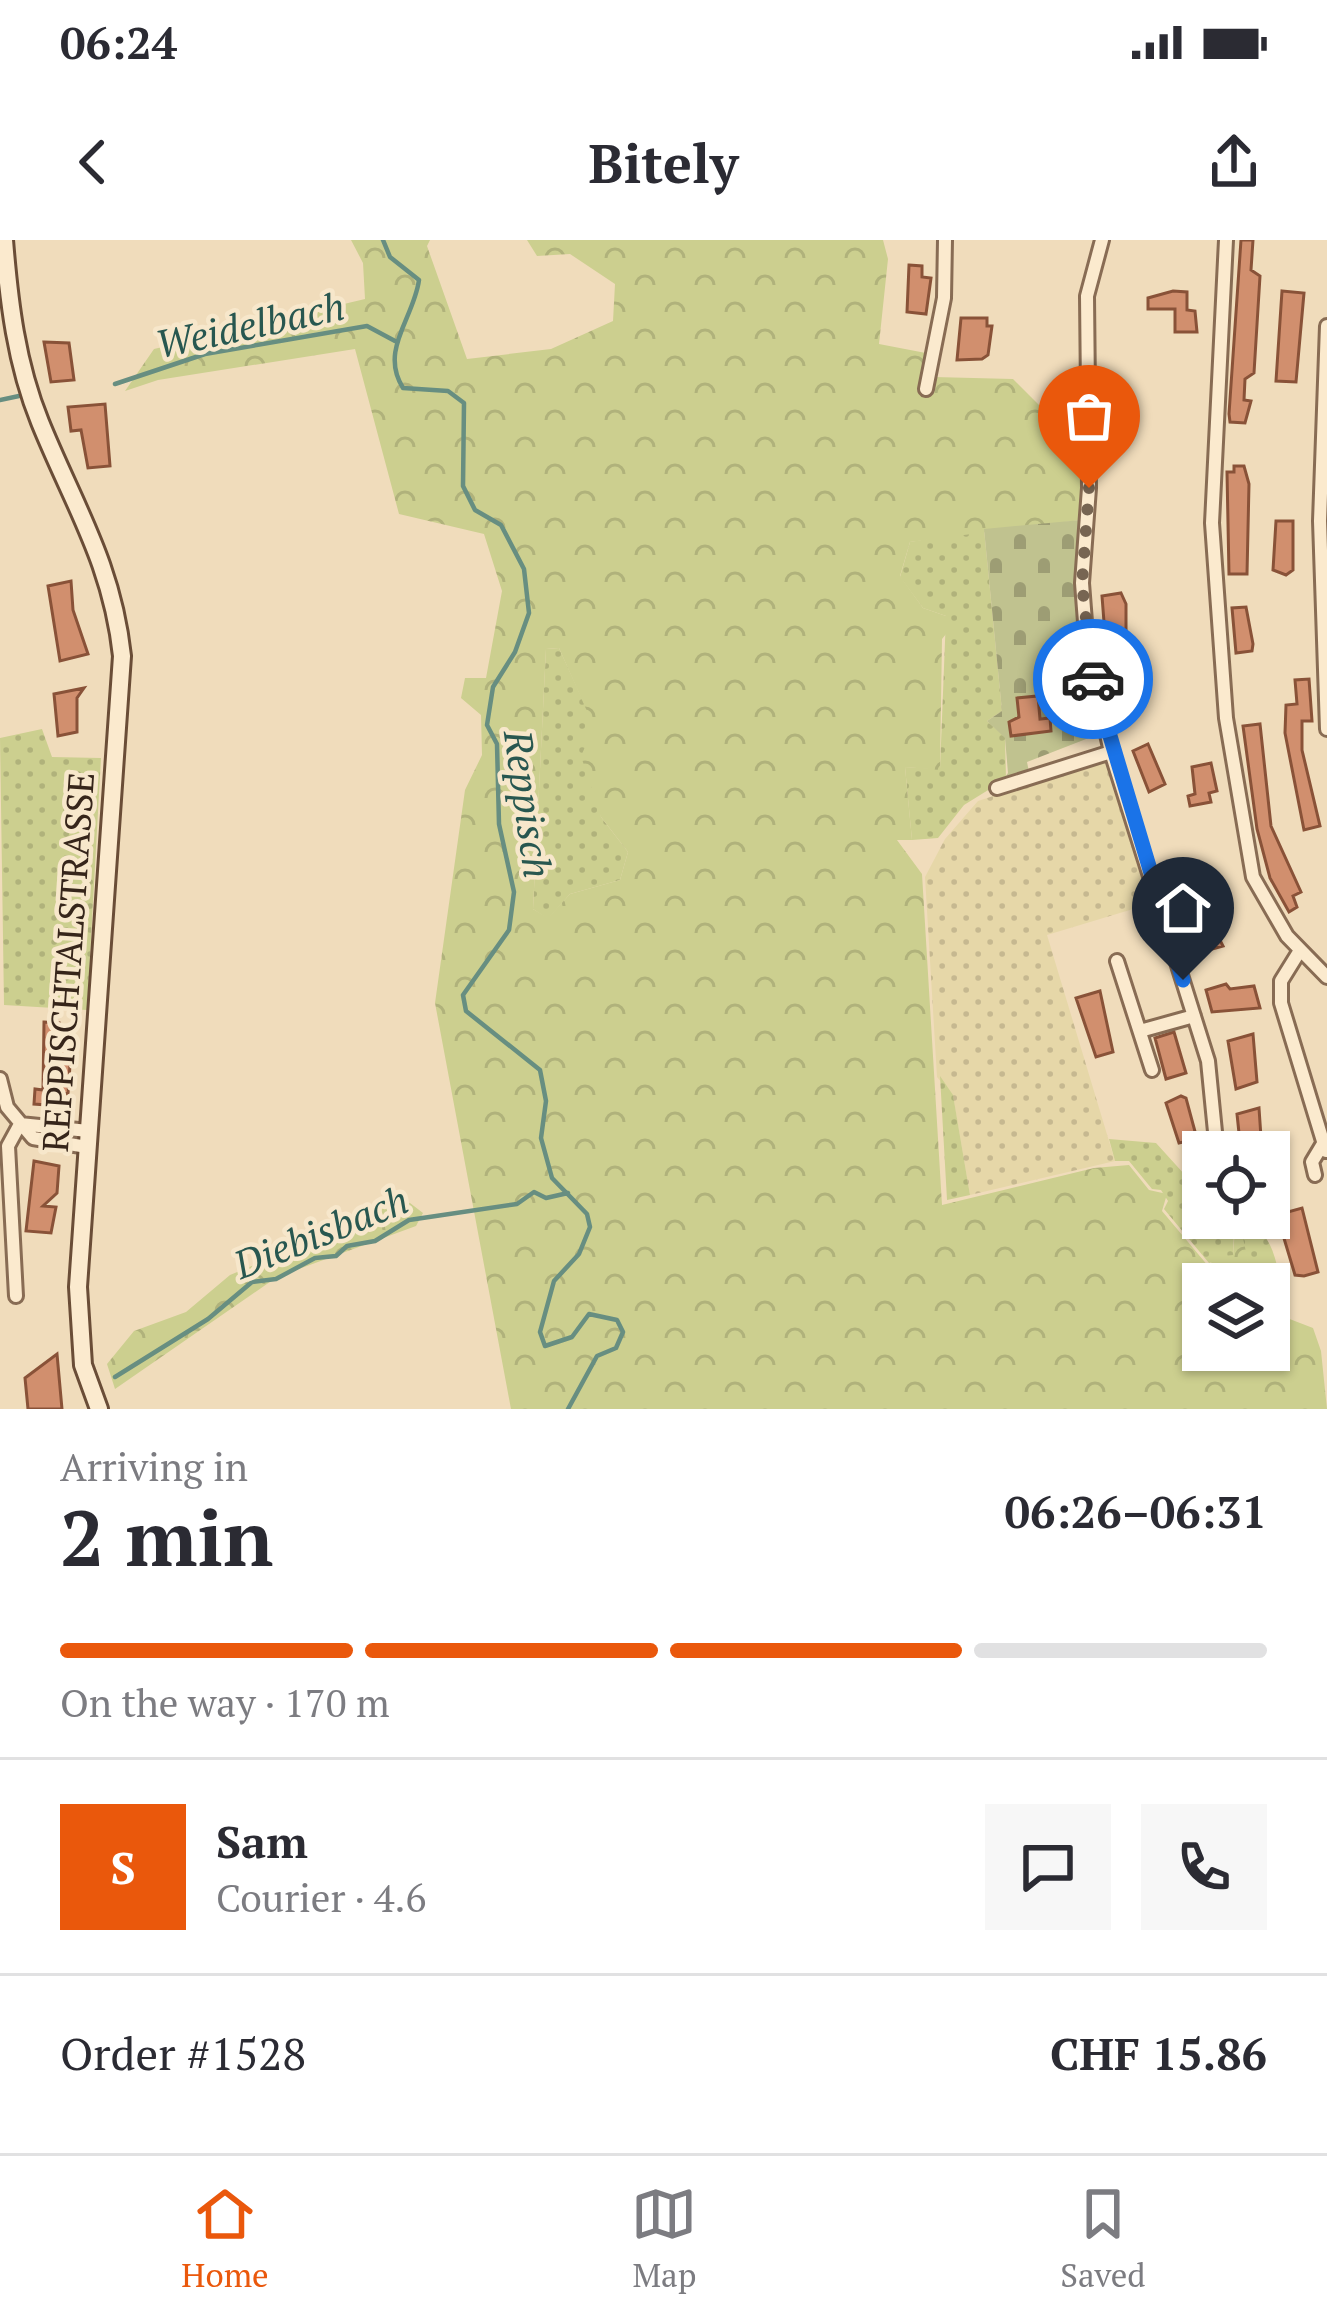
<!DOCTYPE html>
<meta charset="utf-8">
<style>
:root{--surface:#fff;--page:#f7f7f7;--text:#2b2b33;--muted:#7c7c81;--line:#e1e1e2;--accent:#ea580c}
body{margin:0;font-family:"PT Serif",serif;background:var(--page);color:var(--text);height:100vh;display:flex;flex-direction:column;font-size:45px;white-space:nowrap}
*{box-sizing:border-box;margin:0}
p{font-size:39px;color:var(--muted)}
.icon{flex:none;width:66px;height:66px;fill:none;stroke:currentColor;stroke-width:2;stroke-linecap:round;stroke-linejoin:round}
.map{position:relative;height:1169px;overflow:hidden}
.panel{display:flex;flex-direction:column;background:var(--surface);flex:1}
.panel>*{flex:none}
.fabs{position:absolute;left:1182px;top:891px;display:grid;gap:24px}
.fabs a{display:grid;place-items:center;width:108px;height:108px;border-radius:0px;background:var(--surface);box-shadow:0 3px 9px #0004;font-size:60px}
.pin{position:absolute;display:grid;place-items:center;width:102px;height:102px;color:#fff;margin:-123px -51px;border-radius:50% 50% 50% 0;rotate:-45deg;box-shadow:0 0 12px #0007}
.pin .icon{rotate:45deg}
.courier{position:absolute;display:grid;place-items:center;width:120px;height:120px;margin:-60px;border:9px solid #1a73e8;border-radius:50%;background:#fff;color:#222;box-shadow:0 3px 15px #0007}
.head em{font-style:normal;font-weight:600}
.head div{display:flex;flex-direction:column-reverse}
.head{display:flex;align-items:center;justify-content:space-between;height:204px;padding:0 60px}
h1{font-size:78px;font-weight:600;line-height:90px}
.bar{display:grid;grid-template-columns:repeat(4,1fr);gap:18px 12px;align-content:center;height:144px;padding:0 60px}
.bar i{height:15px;border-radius:9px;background:var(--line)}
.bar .on{background:var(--accent)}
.bar p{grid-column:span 4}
.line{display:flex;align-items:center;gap:30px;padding:0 60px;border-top:3px solid var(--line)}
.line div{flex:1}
.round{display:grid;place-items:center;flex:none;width:126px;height:126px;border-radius:0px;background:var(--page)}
.status{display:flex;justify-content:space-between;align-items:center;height:84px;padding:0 60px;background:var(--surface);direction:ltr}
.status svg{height:33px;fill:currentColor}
header{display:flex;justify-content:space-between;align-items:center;height:156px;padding:0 60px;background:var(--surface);font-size:54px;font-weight:600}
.menu{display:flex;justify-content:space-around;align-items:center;height:168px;border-top:3px solid var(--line);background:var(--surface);font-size:33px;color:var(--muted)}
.menu a{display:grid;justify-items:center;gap:6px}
.menu .on{color:var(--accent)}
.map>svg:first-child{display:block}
.farmland{fill:url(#farmland-dots)}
.grass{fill:url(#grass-dots)}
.forest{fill:url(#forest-crowns);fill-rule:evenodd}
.cemetery{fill:url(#cemetery-stones)}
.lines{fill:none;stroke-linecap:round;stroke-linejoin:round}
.stream{stroke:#678e81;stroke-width:4.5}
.building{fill:#d18f6e;stroke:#895238;stroke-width:3}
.street-casing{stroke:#886c54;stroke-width:18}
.secondary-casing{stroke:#6a4d37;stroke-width:22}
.street{stroke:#fbeace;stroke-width:12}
.secondary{stroke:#fbeace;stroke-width:16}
.done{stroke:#776552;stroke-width:12;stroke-dasharray:0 21.6}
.route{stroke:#1a73e8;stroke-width:15}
.labels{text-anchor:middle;stroke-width:9;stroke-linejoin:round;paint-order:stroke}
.street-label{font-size:36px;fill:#36251a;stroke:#f7e7cb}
.water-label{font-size:39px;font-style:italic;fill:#285750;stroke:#f7e7cb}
</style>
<div class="status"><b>06:24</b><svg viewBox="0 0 49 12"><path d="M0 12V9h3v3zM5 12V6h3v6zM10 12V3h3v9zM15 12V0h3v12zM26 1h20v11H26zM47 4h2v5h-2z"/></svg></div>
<header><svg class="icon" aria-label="back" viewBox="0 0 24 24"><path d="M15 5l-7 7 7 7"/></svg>Bitely<svg class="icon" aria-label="share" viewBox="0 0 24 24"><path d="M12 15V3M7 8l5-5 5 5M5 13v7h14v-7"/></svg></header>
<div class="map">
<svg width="1327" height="1169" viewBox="0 0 1327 1169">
<defs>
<pattern id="farmland-dots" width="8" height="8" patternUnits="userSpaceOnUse" patternTransform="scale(3)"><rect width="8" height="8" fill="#e6d7a8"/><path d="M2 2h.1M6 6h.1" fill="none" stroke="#c6b890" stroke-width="1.8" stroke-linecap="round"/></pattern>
<pattern id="grass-dots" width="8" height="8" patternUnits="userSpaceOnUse" patternTransform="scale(3)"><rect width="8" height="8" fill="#cccf8f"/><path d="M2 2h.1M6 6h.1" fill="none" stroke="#b0b27b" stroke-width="1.8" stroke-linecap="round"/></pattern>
<pattern id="forest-crowns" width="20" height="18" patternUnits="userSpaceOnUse" patternTransform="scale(3)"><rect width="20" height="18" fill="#cccf8f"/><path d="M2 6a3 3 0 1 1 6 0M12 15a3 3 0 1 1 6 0" fill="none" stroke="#b0b27b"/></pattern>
<pattern id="cemetery-stones" width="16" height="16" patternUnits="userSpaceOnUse" patternTransform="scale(3)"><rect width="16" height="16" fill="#c0c28f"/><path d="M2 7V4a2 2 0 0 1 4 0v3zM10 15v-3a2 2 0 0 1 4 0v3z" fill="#9d9d74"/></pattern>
</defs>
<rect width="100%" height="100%" fill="#f0dcbb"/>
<path class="farmland" d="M 1103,520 L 1109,524 L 1153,663 L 1047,695 L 1115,921 L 970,955 L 953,856 L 937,837 L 925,637 L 945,599 L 978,561 Z"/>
<path class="grass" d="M 984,289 L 1002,471 L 987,481 L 1005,497 L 1006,539 L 964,565 L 938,598 L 912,600 L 905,527 L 940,529 L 946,376 L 923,368 L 900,337 L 910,302 Z
M 559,408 L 595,487 L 601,577 L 628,612 L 620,640 L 570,654 L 548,679 L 533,669 L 546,409 Z
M 42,489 L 52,517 L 101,518 L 87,770 L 4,765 L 0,498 Z
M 940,836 L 953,855 L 970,955 L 947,960 Z
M 1109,899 L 1156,903 L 1195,946 L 1194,963 L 1203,964 L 1203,978 C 1280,978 1269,1006 1289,1071 L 1269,1068 L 1269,1044 L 1253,1044 L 1240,990 L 1234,990 L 1233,1016 L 1209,1023 L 1164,969 L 1168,961 L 1161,950 L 1152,949 L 1129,921 L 1115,921 Z"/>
<path class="forest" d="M 351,0 L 430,0 L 427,6 L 467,119 L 551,109 L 613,81 L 615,44 L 570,14 L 537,16 L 527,0 L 883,0 L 888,19 L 879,104 L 931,114 L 934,137 L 1013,139 L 1065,191 L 1084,198 L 1081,280 L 910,302 L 900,336 L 923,368 L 946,376 L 951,388 L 942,399 L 940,530 L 905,527 L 912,600 L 897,600 L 922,634 L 942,965 L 1094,928 L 1129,925 L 1149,950 L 1167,954 L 1162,971 L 1209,1027 L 1214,1017 L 1233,1015 L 1235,989 L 1241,989 L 1253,1044 L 1203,1044 L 1203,1110 L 1269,1110 L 1269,1088 L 1287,1078 L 1313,1088 L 1321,1111 L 1327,1169 L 511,1169 L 435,763 L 465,550 L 482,515 L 481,475 L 461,458 L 465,438 L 486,438 L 502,351 L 484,294 L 399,274 L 355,109 L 158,140 L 125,151 L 154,109 L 365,59 L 363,23 ZM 559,408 L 594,487 L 581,516 L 601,577 L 628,612 L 620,640 L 570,654 L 548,678 L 533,669 L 546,409 Z
M 384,960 L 410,963 L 423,973 L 416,986 L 277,1037 L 115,1149 L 107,1124 L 134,1091 L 186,1072 L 230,1035 L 310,1002 Z"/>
<path class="cemetery" d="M 1081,280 L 1080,413 L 1099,494 L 1027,522 L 1029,532 L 1002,542 L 1008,533 L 1005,498 L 987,481 L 1002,471 L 984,289 Z"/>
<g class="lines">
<path class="stream" d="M 383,0 L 390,17 L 419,40 C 414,78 379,110 403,148 L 448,151 L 464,163 L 463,246 L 475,270 L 501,285 L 524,329 L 529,373 L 515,412 L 493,447 L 487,485 L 497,504 L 499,584 L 514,652 L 509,690 L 463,755 L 466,771 L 540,830 L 546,861 L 541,898 L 552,938 L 587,974 L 590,987 L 579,1014 L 554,1041 L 540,1092 L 545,1106 L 572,1097 L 589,1074 L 617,1080 L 623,1092 L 616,1108 L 597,1116 L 568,1169
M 115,144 L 205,114 L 367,86 L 395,101
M 0,160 L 19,156
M 115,1137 L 208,1079 L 252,1042 L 276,1039 L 315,1018 L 336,1016 L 347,1006 L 375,1001 L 409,980 L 517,964 L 534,952 L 546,958 L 568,953"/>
</g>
<path class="building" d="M 1241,0 L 1253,0 L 1251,30 L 1260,36 L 1254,133 L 1245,139 L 1244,160 L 1251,161 L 1245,183 L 1230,182 L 1229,174 Z
M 909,25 L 922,26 L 922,37 L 931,38 L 926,74 L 907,72 Z
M 1173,51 L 1187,52 L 1187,70 L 1195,71 L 1197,92 L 1175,92 L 1175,69 L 1148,69 L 1148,58 Z
M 1282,51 L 1304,53 L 1296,142 L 1276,141 Z
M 961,78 L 987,78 L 987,86 L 992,86 L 988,115 L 982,119 L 957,120 Z
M 44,102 L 69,103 L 74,140 L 51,142 Z
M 105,164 L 110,226 L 88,228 L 81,190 L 71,191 L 68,167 Z
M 1234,226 L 1244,226 L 1249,244 L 1247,334 L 1229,334 L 1227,232 L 1234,232 Z
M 1276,281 L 1293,281 L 1293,330 L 1286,335 L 1273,330 Z
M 71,341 L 73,370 L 88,414 L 60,421 L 48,346 Z
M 1121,353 L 1126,364 L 1126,410 L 1130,410 L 1140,454 L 1124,457 L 1112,436 L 1110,427 L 1119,417 L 1115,395 L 1105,395 L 1102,356 Z
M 1246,367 L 1253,404 L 1252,411 L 1236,413 L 1232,368 Z
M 1309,439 L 1312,481 L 1302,481 L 1302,510 L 1320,586 L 1304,590 L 1285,493 L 1286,465 L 1297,464 L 1295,440 Z
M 84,448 L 77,458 L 77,492 L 58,496 L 54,454 Z
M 1038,456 L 1040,479 L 1050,478 L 1051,491 L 1011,496 L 1009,482 L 1019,477 L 1017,458 Z
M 1260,484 L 1271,586 L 1301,652 L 1293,656 L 1297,667 L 1289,672 L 1270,638 L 1257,589 L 1243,486 Z
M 1148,504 L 1165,544 L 1149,552 L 1133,511 Z
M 1211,523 L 1217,551 L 1209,553 L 1211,562 L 1190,566 L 1188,556 L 1195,554 L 1192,527 Z
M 1206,673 L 1223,706 L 1198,713 L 1184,680 Z
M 1226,744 L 1230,749 L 1254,746 L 1260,768 L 1212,772 L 1206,750 Z
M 1100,751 L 1113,812 L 1096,817 L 1076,758 Z
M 44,782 L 59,783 L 58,795 L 72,796 L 68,854 L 62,853 L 61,866 L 34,864 L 35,849 L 43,850 Z
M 1174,792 L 1186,833 L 1166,839 L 1155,798 Z
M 1253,794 L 1257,842 L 1236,849 L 1228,801 Z
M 1181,856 L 1186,858 L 1197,899 L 1179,903 L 1166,863 Z
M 1259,868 L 1262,912 L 1241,912 L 1237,874 Z
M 34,921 L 59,926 L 57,953 L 43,966 L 56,967 L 51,993 L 26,991 Z
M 1302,968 L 1318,1032 L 1304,1036 L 1295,1035 L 1277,975 Z
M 57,1114 L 62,1169 L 28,1169 L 25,1138 Z"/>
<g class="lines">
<g class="street-casing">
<path id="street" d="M 1102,0 L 1087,56 L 1089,248 L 1082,343 L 1087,408 L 1111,512 L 1208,821 L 1217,912
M 1226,0 L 1212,283 L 1226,478 L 1253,637 L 1287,696 L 1327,737
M 1327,86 L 1320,281 L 1327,489
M 926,149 L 944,58 L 945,0
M 997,548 L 1111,512
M 1299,712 L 1281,741 L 1281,763 L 1326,911
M 1117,721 L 1152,830
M 1140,791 L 1194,776
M 0,839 L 7,867 L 33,898 L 87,907
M 20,884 L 88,891
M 1315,935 L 1312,922 L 1324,902
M 16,1056 L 8,906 L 20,884"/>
</g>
<g class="secondary-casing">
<path id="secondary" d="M 4,0 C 9,62 16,123 40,182 C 74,266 112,323 122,416 L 78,1047 L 83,1125 L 99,1169"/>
</g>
<use href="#street" class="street"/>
<use href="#secondary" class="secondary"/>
</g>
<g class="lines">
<path class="done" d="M 1089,248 L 1082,344 L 1093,439"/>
<path class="route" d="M 1093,439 L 1183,740"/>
</g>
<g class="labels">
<g class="street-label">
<text transform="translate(68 722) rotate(-86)" y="13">REPPISCHTALSTRASSE</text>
</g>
<g class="water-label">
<text transform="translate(250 85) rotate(-12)" y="14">Weidelbach</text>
<text transform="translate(528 564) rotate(82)" y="14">Reppisch</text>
<text transform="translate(321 992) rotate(-22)" y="14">Diebisbach</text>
</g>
</g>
</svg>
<div class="fabs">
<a><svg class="icon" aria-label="locate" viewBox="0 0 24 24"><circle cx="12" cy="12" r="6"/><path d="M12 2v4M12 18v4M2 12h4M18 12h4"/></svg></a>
<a><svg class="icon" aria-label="layers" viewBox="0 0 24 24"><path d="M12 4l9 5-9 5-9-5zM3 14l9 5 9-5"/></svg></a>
</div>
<div class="pin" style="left:1089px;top:248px;background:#ea580c"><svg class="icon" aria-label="bag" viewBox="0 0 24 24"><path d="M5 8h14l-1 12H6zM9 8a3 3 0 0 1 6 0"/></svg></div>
<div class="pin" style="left:1183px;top:740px;background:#1f2937"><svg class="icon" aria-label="home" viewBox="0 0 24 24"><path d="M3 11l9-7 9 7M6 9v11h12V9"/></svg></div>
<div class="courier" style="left:1093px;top:439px"><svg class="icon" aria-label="car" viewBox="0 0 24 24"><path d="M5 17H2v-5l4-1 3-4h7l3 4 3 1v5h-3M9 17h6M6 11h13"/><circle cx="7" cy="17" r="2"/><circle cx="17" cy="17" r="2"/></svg></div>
</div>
<section class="panel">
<div class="head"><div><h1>2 min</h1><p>Arriving in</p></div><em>06:26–06:31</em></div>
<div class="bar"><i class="on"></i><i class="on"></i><i class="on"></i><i></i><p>On the way · 170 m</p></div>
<div class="line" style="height:216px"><b class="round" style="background:var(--accent);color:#fff">S</b><div><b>Sam</b><p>Courier · 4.6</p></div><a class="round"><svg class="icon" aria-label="chat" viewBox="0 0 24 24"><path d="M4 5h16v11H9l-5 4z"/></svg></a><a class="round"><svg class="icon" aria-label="phone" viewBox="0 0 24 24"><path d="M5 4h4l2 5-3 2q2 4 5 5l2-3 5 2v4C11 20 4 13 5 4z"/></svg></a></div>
<div class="line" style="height:156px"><div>Order #1528</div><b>CHF 15.86</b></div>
</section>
<nav class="menu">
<a class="on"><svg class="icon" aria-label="home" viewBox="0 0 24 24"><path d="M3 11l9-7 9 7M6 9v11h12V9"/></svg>Home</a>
<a><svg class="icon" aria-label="map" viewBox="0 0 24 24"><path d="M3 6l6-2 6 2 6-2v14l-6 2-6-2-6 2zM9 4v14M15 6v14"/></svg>Map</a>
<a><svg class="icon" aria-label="saved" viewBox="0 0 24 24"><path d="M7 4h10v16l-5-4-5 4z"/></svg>Saved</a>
</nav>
